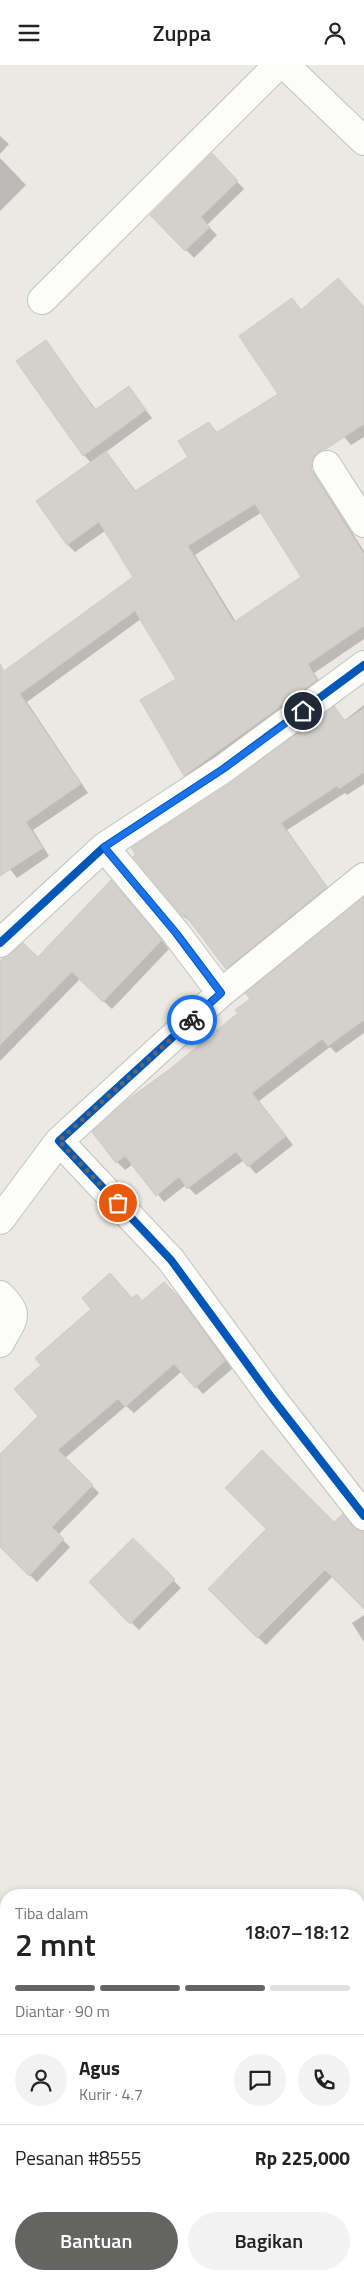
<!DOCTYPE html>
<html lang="id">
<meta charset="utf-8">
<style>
:root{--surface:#fff;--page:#f2f2f2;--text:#222;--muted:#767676;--line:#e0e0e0;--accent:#646462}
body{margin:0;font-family:"Titillium Web",sans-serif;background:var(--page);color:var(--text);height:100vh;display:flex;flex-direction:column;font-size:19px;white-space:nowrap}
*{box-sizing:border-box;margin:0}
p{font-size:16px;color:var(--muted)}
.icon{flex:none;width:28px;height:28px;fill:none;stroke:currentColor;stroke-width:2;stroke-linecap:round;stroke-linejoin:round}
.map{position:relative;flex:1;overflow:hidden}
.side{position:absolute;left:0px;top:1824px;width:365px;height:391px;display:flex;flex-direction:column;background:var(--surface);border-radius:20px 20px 0 0;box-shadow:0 2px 8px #0003}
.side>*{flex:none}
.pin{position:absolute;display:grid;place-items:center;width:42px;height:42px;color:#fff;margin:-21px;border:2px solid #fff;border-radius:50%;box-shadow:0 1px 5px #0007}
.courier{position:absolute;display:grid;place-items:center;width:50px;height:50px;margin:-25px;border:4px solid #1a73e8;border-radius:50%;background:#fff;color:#222;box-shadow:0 1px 6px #0007}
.overview em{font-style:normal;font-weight:600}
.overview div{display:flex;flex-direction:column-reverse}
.overview{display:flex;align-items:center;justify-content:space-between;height:85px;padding:0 15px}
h1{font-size:32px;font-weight:600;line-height:38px}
.bar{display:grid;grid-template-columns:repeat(4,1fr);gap:8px 5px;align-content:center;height:60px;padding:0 15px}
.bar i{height:6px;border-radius:4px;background:var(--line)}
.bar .current{background:var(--accent)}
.bar p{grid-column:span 4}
.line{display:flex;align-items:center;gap:12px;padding:0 15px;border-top:1px solid var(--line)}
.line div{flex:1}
.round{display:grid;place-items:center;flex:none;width:52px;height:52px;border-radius:26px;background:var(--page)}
.button{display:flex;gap:10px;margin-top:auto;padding:10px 15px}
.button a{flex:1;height:58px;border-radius:30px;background:var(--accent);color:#fff;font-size:20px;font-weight:600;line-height:58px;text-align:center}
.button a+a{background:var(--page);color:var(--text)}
header{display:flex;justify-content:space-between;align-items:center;height:65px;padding:0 15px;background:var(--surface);font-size:22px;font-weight:600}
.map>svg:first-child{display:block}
.shadow{fill:#0003;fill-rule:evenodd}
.building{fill:#d3d1cc;stroke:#cecac5;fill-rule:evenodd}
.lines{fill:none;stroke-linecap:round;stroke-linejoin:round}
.minor-casing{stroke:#c3c2c0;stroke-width:30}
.minor{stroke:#fcfcfb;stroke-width:28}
.cycleway-casing{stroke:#fff;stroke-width:11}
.cycleway{stroke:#0057b8;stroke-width:8}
.done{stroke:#646462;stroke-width:5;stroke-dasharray:0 9}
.route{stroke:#1a73e8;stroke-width:6}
</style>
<header><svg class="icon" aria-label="menu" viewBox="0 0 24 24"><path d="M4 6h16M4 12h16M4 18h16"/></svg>Zuppa<svg class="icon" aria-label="person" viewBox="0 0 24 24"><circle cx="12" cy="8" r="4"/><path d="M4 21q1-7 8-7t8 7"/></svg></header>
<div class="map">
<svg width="364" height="2214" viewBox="0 0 364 2214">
<rect width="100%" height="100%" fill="#eae9e4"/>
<path class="shadow" d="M 0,71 L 9,79 L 0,89 Z
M 212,90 L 244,124 L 207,160 L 217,170 L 194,193 L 152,150 Z
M 0,93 L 26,120 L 0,146 Z
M 292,235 L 302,245 L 364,243 L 364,372 L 351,380 L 344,372 L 292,374 L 364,486 L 364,574 L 314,608 L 324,623 L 193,718 L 185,710 L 178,614 L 141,554 L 27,637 L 88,728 L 33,765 L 49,791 L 17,813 L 0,791 L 0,610 L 134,513 L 105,466 L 75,487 L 68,480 L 91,398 L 84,390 L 46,277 L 97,346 L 129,323 L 152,353 L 106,387 L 136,426 L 190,392 L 208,358 L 218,368 L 280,329 ZM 262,447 L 303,513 L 236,557 L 195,490 Z
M 364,640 L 364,719 L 347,730 L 345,728 L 287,765 L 333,830 L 235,910 L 193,858 L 184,852 L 134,792 L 334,643 L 345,655 Z
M 119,824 L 169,884 L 112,944 L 80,914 L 0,996 L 0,898 L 38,894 Z
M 364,834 L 364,968 L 336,988 L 330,982 L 259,1036 L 293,1080 L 256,1109 L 244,1095 L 196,1130 L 186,1120 L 164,1137 L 133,1099 L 125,1105 L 117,1097 L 94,1067 L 239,948 Z
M 164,1218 L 187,1242 L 232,1304 L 203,1329 L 182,1306 L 134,1348 L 126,1341 L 65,1393 L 99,1428 L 58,1470 L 70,1482 L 37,1517 L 0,1481 L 0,1394 L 40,1351 L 133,1235 L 143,1237 Z
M 343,1451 L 354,1463 L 364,1469 L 364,1542 L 333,1511 L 266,1580 L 209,1524 L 334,1459 Z
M 133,1475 L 181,1523 L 139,1565 L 91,1517 Z
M 364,1550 L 364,1577 L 352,1558 Z"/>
<path class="building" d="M 212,88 L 238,116 L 201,152 L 210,162 L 185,186 L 150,150 Z
M 338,213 L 364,242 L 364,359 L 326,384 L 318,387 L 313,393 L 311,405 L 364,489 L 364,561 L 308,599 L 317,615 L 184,711 L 140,635 L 176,614 L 135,546 L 20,629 L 81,719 L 26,757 L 43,783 L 0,811 L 0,599 L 4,606 L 133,512 L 99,457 L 67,480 L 36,436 L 106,386 L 135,426 L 188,392 L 178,376 L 209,357 L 216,368 L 278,329 L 239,271 L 292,233 L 301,245 ZM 255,439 L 301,512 L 234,557 L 188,481 Z
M 46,275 L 95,345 L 129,321 L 146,345 L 83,391 L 16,296 Z
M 334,641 L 345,656 L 364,643 L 364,707 L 339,724 L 337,721 L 281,758 L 327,822 L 226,904 L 185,850 L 183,852 L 133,792 L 136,789 L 131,783 L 232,717 Z
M 111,815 L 162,875 L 103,937 L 72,907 L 0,980 L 0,896 L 23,878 L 38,892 Z
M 364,832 L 364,955 L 328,981 L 322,974 L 252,1028 L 286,1071 L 248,1102 L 236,1087 L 187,1124 L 179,1112 L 156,1131 L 125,1091 L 116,1098 L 92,1067 L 126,1036 L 170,1004 L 238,948 L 235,945 L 250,934 L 245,928 Z
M 110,1208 L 132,1233 L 137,1229 L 142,1236 L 164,1217 L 180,1233 L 225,1296 L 195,1323 L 174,1299 L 125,1342 L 118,1334 L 58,1385 L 93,1420 L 52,1462 L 64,1474 L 29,1511 L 0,1482 L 0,1389 L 38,1351 L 14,1324 L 41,1300 L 35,1293 L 91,1244 L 82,1233 Z
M 262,1385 L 334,1457 L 343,1449 L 352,1461 L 364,1467 L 364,1544 L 325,1505 L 257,1573 L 208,1524 L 266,1464 L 225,1423 Z
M 133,1473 L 175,1514 L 130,1559 L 89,1517 Z"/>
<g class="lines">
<g class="minor-casing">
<path id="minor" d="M 42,235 L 277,1 L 286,1 L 364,76
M 327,400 L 364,458
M 104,782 L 176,868 L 221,928 L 59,1076 L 171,1195 L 272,1333 L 364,1451
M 0,878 L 104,782 L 223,704 L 364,600
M 221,928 L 364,812
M 0,1155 L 59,1076
M 0,1230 C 22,1251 12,1254 0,1278"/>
</g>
<use href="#minor" class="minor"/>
<g class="cycleway-casing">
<path id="cycleway" d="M 104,782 L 176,868 L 221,928 L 59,1076 L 171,1195 L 272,1333 L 364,1451
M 0,878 L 104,782 L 223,704 L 364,600"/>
</g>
<use href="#cycleway" class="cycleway"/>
</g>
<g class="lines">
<path class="done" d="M 118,1138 L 59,1076 L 192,955"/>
<path class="route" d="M 192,955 L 221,928 L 176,868 L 104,782 L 223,704 L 303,646"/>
</g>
</svg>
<div class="pin" style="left:118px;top:1138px;background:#ea580c"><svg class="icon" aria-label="bag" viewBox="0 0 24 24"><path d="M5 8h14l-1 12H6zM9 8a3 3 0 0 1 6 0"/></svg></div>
<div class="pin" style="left:303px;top:646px;background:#1f2937"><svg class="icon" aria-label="home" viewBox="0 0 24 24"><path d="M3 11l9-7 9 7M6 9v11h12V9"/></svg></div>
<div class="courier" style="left:192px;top:955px"><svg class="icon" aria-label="bike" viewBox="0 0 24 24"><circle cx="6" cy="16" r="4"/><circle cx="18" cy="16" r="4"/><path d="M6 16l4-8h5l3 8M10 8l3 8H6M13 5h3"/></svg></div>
<section class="side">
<div class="overview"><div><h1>2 mnt</h1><p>Tiba dalam</p></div><em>18:07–18:12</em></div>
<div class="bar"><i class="current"></i><i class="current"></i><i class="current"></i><i></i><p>Diantar · 90 m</p></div>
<div class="line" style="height:90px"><a class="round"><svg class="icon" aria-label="person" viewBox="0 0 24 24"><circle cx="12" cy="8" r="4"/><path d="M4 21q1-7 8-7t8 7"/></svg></a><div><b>Agus</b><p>Kurir · 4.7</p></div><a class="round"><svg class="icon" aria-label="chat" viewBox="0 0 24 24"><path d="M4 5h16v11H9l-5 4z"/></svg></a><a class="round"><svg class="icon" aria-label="phone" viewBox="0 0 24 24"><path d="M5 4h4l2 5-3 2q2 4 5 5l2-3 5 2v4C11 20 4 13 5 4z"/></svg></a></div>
<div class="line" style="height:65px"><div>Pesanan #8555</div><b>Rp 225,000</b></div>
<div class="button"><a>Bantuan</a><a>Bagikan</a></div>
</section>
</div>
